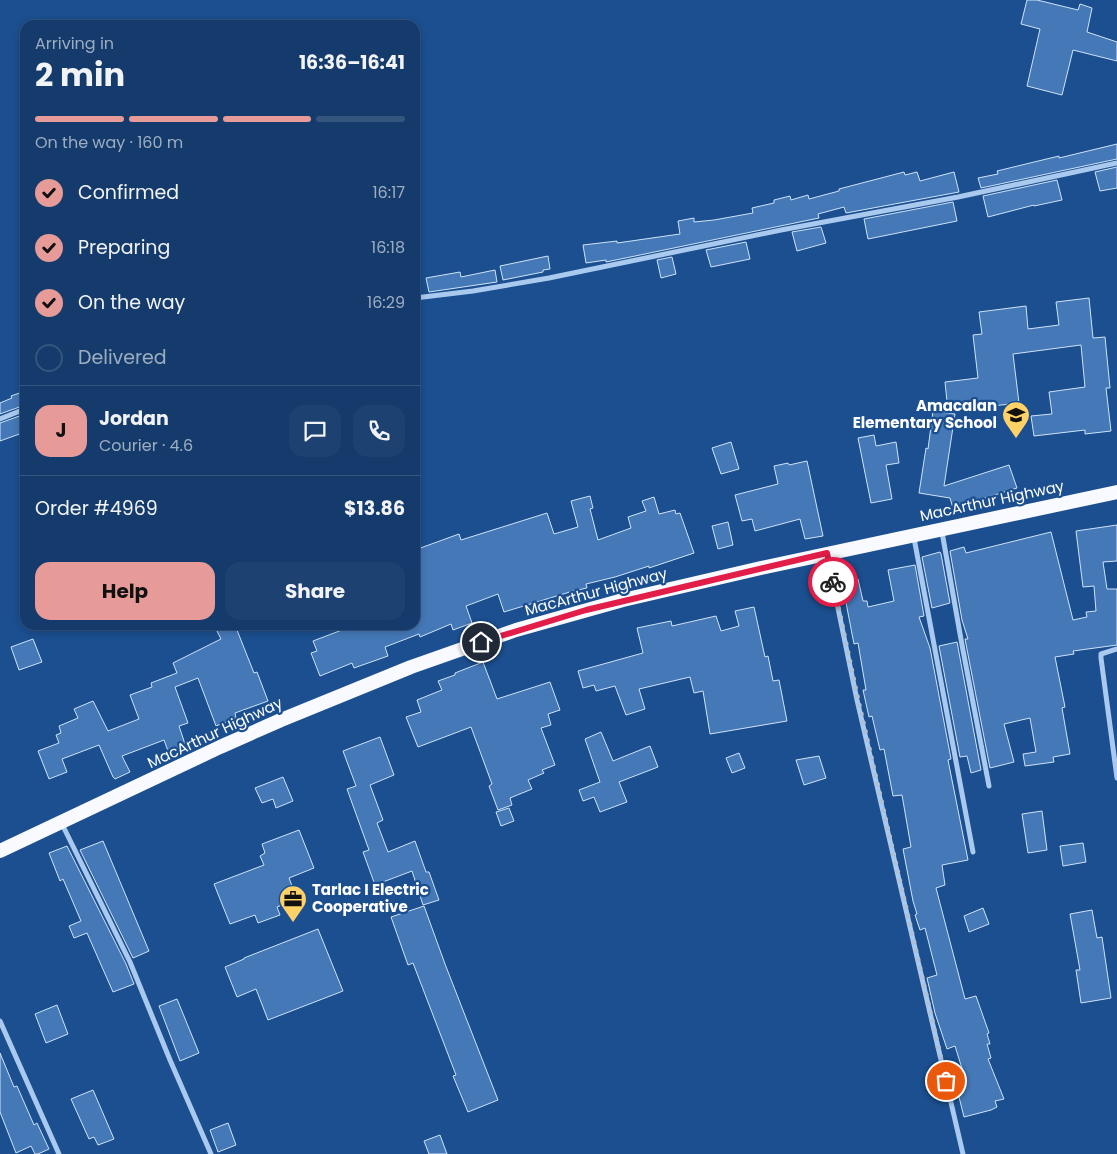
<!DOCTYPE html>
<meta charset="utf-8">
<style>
:root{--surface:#143b6b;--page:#1d4271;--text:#f1f3f6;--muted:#9dadc1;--line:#33557e;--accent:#e69b98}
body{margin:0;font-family:Poppins,sans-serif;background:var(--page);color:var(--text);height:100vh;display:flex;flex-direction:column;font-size:19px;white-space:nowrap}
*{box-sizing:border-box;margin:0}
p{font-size:16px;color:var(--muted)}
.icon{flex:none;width:28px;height:28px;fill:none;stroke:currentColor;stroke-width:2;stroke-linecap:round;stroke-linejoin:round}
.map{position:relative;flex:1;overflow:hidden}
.panel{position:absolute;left:20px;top:20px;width:400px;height:610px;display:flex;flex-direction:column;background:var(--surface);border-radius:15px;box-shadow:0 2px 8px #0003,0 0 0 1px var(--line)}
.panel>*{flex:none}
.pin{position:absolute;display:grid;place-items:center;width:42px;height:42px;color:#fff;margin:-21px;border:2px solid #fff;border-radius:50%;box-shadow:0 1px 5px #0007}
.courier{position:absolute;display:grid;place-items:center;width:50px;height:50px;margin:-25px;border:4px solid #e11d48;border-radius:50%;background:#fff;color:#222;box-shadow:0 1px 6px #0007}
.headline em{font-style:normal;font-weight:700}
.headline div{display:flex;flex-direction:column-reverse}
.headline{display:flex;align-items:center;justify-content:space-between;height:85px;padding:0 15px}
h1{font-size:32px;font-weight:700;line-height:38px}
.bar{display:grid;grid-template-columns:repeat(4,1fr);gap:8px 5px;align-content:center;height:60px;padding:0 15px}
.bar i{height:6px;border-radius:4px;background:var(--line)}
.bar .current{background:var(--accent)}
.bar p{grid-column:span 4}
.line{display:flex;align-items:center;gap:12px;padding:0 15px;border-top:1px solid var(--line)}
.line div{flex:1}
.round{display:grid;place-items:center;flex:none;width:52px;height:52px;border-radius:15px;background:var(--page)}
ol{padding:0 15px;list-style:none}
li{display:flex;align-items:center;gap:15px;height:55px}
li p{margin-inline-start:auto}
li .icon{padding:5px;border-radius:50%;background:var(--accent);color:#111;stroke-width:4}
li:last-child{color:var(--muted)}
li i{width:28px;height:28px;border:2px solid var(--line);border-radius:50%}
.cta{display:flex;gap:10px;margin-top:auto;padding:10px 15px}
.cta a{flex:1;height:58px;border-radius:15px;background:var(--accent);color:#111;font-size:20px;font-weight:700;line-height:58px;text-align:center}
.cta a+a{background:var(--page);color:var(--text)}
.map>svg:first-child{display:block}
.building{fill:#4478b7;stroke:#cfe3fa}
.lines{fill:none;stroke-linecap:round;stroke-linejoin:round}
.minor{stroke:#a9c9ee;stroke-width:5}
.trunk{stroke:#f8faff;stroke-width:14}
.done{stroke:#afc1d8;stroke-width:5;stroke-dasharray:0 9}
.route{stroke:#e11d48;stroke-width:6}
.labels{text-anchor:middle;stroke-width:4.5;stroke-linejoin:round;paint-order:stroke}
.poi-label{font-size:15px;font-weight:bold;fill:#fff;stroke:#1b4f8f;text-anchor:end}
.street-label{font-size:15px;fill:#fff;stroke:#1b4f8f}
</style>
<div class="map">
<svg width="1117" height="1154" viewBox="0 0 1117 1154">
<rect width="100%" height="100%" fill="#1b4f8f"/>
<path class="building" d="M 1027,0 L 1037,0 L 1078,10 L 1080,4 L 1092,8 L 1087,32 L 1117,42 L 1117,61 L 1073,50 L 1062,95 L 1027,86 L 1040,29 L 1021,24 Z
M 1117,144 L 1117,159 L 981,188 L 978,178 L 998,174 L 997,171 L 1059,156 L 1059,158 Z
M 1117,167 L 1117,188 L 1100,191 L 1095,172 Z
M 904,172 L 905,175 L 917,172 L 920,181 L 954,172 L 959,192 L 846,213 L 844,207 L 818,214 L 819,218 L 606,262 L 606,260 L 586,263 L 583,245 L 617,241 L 617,243 L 680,234 L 678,221 L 694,218 L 694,222 L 714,220 L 753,213 L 752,208 L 774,203 L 774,200 L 790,196 L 791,200 L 808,195 L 809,199 L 839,191 L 839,189 Z
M 1057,180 L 1062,200 L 1034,206 L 1034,205 L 988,217 L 983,196 Z
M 953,202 L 957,221 L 868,239 L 864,219 Z
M 821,227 L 826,243 L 797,251 L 792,232 Z
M 746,242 L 750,259 L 711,267 L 706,250 Z
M 548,256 L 550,269 L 543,270 L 543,272 L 503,280 L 500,266 Z
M 672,257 L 676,274 L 661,278 L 657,260 Z
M 495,270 L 497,282 L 429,292 L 426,278 L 460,272 L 461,277 Z
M 1089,298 L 1093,338 L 1105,337 L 1110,388 L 1106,388 L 1111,431 L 1085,434 L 1085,430 L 1034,436 L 1031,416 L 1052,414 L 1049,392 L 1085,387 L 1081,345 L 1013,354 L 1019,403 L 948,411 L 945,382 L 978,378 L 973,335 L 982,334 L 979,312 L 1026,306 L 1028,329 L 1059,325 L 1056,302 Z
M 25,391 L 25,405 L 0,414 L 0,403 L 12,398 L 11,396 Z
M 933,411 L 955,414 L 944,486 L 1009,465 L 1017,488 L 953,508 L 950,498 L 919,493 L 926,448 L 928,449 Z
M 25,414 L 25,432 L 0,441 L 0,423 Z
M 874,435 L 876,446 L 896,442 L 899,463 L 886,465 L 892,499 L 871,503 L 858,438 Z
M 731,442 L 739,469 L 721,474 L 712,448 Z
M 807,461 L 823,536 L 805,539 L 800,519 L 755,531 L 752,519 L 742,521 L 735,495 L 778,484 L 774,466 L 788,463 L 789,465 Z
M 590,496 L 593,508 L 590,509 L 598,540 L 631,528 L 628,517 L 646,511 L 642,501 L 654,497 L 659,514 L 675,510 L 676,514 L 680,513 L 694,553 L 649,568 L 649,566 L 615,577 L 586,584 L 587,588 L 573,591 L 504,612 L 498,594 L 466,606 L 472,623 L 453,630 L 451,624 L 420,637 L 419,634 L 385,647 L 388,656 L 354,668 L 352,663 L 320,676 L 311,653 L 317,651 L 313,641 L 342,630 L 340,625 L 415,625 L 415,550 L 459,534 L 461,540 L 547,513 L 554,534 L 578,527 L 571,501 Z
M 728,522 L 733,545 L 718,549 L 712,526 Z
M 1117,525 L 1117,561 L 1103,562 L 1107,589 L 1117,589 L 1117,645 L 1073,651 L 1074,654 L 1055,657 L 1065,707 L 1062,708 L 1070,754 L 1053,757 L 1054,762 L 1025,766 L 1023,754 L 1036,752 L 1030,718 L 1004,724 L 1014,762 L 990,768 L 965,639 L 968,639 L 962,620 L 950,551 L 964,547 L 966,553 L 1051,532 L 1073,620 L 1087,617 L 1086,612 L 1096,611 L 1094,586 L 1083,587 L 1076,531 Z
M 940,552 L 941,554 L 950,603 L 932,608 L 922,557 Z
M 915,565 L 924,616 L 919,617 L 930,648 L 951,759 L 948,760 L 968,860 L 942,865 L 945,885 L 936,888 L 965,999 L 976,996 L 989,1033 L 987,1034 L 990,1044 L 987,1044 L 991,1058 L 988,1059 L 1004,1099 L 995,1101 L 997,1107 L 991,1110 L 964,1117 L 954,1077 L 964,1075 L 955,1046 L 947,1049 L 935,1013 L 927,978 L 937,975 L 925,928 L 920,930 L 915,915 L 917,914 L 913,901 L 903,849 L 911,847 L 902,795 L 893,796 L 884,749 L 880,750 L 872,716 L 869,717 L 863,690 L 866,690 L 858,643 L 854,644 L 842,582 L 858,579 L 863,601 L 867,601 L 868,607 L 894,601 L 888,570 Z
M 754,607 L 765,657 L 768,656 L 773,681 L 779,680 L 787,721 L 710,734 L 703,691 L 694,693 L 690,677 L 639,689 L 645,709 L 626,715 L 615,686 L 596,691 L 594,685 L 583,688 L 578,671 L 643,653 L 637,628 L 671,621 L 672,626 L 716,616 L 721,631 L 739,626 L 735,611 Z
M 230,625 L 235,625 L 254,673 L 257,672 L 268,701 L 235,713 L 236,718 L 216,726 L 198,678 L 175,687 L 188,723 L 179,726 L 185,744 L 168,751 L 164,740 L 122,756 L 130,772 L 115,779 L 113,777 L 99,745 L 62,759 L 67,772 L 49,779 L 38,751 L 59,743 L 56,735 L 61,733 L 59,726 L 78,718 L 74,709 L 93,701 L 108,731 L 139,719 L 130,695 L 152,687 L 151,683 L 177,673 L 173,663 L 221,639 L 217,631 Z
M 33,639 L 42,662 L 19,670 L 11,647 Z
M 957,642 L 981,770 L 971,773 L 967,756 L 960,757 L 939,646 Z
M 483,662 L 497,699 L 550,682 L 560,710 L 548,714 L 551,725 L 541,728 L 555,765 L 542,770 L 544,773 L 528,780 L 532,789 L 510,798 L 512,805 L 498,810 L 489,786 L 492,784 L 471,727 L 418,747 L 406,717 L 421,712 L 417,700 L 442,690 L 438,681 L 455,675 L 455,673 Z
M 601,732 L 613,761 L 650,746 L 658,767 L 619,782 L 627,802 L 600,812 L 594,797 L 583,801 L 579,790 L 600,782 L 585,739 Z
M 380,737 L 394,775 L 370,785 L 383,820 L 377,823 L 388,852 L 415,841 L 426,872 L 429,872 L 439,900 L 423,905 L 412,871 L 375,885 L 363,852 L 369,850 L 347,789 L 356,786 L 343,751 Z
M 739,753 L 745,768 L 732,773 L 726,758 Z
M 819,756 L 826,778 L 804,785 L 796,760 Z
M 283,777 L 293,801 L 276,808 L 273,799 L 262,803 L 255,788 Z
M 509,808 L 514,821 L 501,826 L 496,812 Z
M 1042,811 L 1047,850 L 1028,853 L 1022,814 Z
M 299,830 L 314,868 L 289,878 L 297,899 L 277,907 L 280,915 L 258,923 L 255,915 L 230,924 L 214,884 L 264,865 L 260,856 L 265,853 L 262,844 Z
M 103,841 L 149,951 L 133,958 L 80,850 Z
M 1083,843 L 1086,862 L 1063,866 L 1060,846 Z
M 67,846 L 126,964 L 134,984 L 113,992 L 87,933 L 74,938 L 69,926 L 81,921 L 63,879 L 60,881 L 49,853 Z
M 424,906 L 445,964 L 498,1100 L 468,1112 L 453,1076 L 456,1075 L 413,963 L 408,965 L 391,917 Z
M 983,908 L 989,924 L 969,932 L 964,916 Z
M 1092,910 L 1097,938 L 1102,937 L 1111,998 L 1081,1003 L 1076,970 L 1080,970 L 1070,914 Z
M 318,929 L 343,991 L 268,1020 L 256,989 L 237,997 L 225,967 L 244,959 L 244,958 Z
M 177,999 L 199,1053 L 180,1061 L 159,1006 Z
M 57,1005 L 68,1034 L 46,1043 L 35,1014 Z
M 0,1053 L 14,1087 L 17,1086 L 34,1125 L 37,1123 L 49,1149 L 38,1154 L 35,1154 L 31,1146 L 16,1153 L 0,1112 Z
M 93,1090 L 114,1139 L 98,1145 L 94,1137 L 89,1139 L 71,1099 Z
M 228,1123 L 236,1145 L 218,1152 L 210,1130 Z
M 440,1135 L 447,1154 L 429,1154 L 424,1141 Z"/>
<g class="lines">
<path class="minor" d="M 415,298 L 473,291 L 549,278 L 781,230 L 958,197 L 1117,163
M 0,419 L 25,409
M 942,532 L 962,645 L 989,786
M 914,538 L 973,852
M 827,555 L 857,700 L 963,1154
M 1117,649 L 1101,654 L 1101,658 L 1117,778
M 61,822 L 130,962 L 170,1060 L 211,1154
M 0,1021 L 59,1154"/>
<path class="trunk" d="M 0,851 L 220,747 L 281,720 L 411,667 L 516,630 L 623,600 L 761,568 L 1117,492"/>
</g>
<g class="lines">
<path class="done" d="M 833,582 L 858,700 L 946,1081"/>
<path class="route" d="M 481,642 L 586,610 L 827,553 L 833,582"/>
</g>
<defs>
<g id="school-pin" transform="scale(1.4375)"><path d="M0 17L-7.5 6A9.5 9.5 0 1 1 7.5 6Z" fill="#ffd166" stroke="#1b4f8f"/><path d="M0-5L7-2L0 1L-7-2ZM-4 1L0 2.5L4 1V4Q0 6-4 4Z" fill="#111"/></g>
<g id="office-pin" transform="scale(1.4375)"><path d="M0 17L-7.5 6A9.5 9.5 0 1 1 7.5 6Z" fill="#ffd166" stroke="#1b4f8f"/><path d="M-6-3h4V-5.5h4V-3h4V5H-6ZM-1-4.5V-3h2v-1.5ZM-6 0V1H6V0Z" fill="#111"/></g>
</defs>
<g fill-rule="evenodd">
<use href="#school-pin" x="1016" y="415"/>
<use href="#office-pin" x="293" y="899"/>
</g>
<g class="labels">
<g class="poi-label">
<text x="997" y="411">Amacalan<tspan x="997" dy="17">Elementary School</tspan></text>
<text x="312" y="895" text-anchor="start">Tarlac I Electric<tspan x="312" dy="17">Cooperative</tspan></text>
</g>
<g class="street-label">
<text transform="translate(992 501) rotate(-12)" y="5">MacArthur Highway</text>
<text transform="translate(596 592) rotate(-15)" y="5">MacArthur Highway</text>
<text transform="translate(215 733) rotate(-25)" y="5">MacArthur Highway</text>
</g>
</g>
</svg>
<div class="pin" style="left:946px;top:1081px;background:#ea580c"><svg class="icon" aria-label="bag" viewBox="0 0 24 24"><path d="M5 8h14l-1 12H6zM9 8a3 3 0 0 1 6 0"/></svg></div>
<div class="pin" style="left:481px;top:642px;background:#1f2937"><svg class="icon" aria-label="home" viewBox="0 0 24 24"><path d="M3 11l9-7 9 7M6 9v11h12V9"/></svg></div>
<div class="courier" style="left:833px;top:582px"><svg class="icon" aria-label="bike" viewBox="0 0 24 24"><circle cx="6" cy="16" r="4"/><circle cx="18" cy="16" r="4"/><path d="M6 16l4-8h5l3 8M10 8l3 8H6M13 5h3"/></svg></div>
<section class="panel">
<div class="headline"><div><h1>2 min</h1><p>Arriving in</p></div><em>16:36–16:41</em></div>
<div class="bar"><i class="current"></i><i class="current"></i><i class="current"></i><i></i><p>On the way · 160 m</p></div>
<ol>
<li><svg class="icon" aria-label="check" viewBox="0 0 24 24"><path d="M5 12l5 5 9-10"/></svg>Confirmed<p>16:17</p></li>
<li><svg class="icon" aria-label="check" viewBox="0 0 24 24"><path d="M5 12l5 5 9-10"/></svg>Preparing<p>16:18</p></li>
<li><svg class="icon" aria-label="check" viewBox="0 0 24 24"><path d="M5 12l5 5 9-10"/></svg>On the way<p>16:29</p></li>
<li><i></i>Delivered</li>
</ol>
<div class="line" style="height:90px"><b class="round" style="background:var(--accent);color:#111">J</b><div><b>Jordan</b><p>Courier · 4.6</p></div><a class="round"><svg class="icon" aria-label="chat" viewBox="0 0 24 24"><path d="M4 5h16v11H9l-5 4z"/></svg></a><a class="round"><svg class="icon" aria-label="phone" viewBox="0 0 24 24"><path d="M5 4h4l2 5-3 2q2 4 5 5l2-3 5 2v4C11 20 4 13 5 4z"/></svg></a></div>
<div class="line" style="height:65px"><div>Order #4969</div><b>$13.86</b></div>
<div class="cta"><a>Help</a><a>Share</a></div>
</section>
</div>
